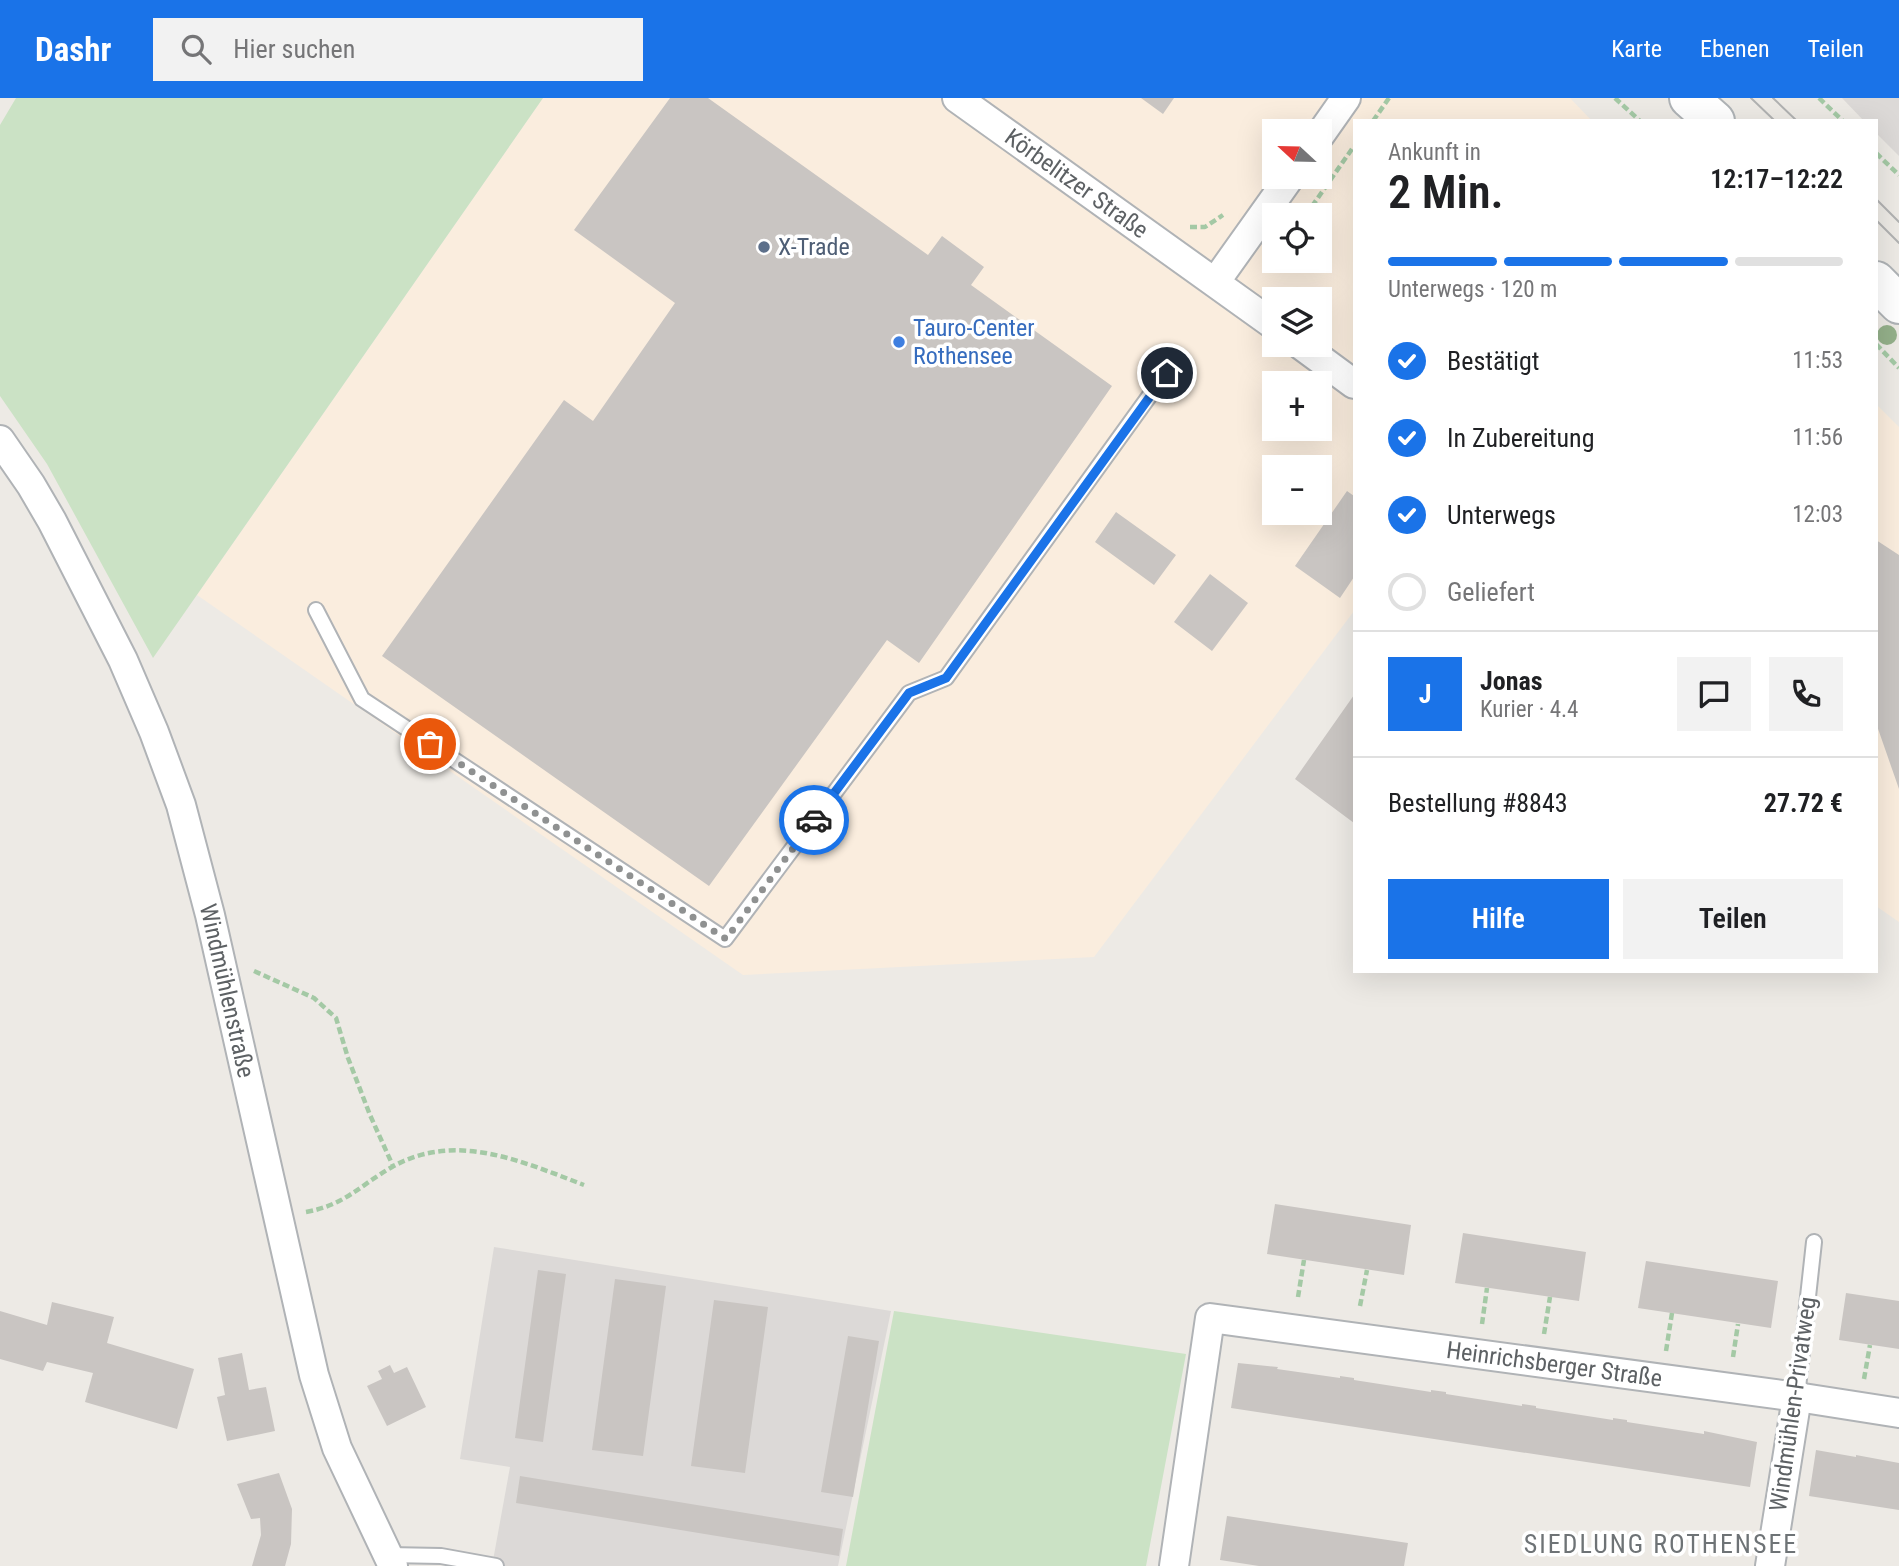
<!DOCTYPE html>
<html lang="de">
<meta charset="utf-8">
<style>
:root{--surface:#fff;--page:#f2f2f2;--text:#202124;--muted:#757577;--line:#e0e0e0;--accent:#1a73e8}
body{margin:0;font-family:"Roboto Condensed",sans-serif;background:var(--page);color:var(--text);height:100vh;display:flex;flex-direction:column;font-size:26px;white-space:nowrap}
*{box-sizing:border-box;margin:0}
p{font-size:23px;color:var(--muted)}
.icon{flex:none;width:38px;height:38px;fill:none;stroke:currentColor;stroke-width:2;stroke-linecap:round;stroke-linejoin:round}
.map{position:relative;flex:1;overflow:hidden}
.side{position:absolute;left:1353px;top:21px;width:525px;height:854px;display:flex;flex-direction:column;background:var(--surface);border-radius:0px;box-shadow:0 7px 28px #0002}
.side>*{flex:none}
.needle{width:46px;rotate:292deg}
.buttons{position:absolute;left:1262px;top:21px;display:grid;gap:14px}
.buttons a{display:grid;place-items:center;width:70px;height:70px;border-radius:0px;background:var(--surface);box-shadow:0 7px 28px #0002;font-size:35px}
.pin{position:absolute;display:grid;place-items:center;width:60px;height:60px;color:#fff;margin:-30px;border:4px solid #fff;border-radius:50%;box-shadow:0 2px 7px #0007}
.courier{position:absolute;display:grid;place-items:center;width:70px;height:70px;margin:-35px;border:5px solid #1a73e8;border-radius:50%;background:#fff;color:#222;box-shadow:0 2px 9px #0007}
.head em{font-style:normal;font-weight:600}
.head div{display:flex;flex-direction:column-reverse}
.head{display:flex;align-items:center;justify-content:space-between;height:119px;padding:0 35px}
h1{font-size:46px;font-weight:600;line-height:52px}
.bar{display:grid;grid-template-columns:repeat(4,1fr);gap:10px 7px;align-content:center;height:84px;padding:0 35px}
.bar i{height:9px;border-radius:5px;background:var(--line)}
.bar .active{background:var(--accent)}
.bar p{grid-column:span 4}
.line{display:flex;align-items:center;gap:18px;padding:0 35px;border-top:2px solid var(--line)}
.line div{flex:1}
.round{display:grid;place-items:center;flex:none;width:74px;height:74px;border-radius:0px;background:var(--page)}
ol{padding:0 35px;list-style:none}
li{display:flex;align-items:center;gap:21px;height:77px}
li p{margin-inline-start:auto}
li .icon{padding:7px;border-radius:50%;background:var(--accent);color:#fff;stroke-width:4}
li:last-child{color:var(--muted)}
li i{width:38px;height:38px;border:4px solid var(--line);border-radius:50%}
.action{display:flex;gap:14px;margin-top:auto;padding:14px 35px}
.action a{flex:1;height:80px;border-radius:0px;background:var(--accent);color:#fff;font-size:28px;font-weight:600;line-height:80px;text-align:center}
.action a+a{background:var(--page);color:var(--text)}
header{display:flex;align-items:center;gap:42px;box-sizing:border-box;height:98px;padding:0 35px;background:var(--accent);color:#fff}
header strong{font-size:33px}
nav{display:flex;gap:38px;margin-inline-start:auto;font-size:24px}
.search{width:490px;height:63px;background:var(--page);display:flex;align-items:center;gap:18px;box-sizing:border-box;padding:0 24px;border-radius:0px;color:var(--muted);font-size:26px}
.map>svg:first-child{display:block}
.commercial{fill:#faedde;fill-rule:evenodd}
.industrial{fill:#dcd9d7}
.green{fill:#cbe2c5}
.building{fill:#c9c5c2}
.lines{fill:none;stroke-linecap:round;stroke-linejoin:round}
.service-casing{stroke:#b0b3b6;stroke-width:18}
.minor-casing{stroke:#b0b3b6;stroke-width:32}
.secondary-casing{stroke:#afb3b6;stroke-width:42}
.path{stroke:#a4c9a5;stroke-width:4.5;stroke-dasharray:7 3.5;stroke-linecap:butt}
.service{stroke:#fff;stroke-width:14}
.minor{stroke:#fff;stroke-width:28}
.secondary{stroke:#fff;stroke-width:38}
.tram{stroke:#b1b2b2;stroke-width:2}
.tree{fill:#94b08a}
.done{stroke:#8f9191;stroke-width:7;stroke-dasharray:0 12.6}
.route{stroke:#1a73e8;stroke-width:9}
.service-dot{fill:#5c6f8a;stroke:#fff;stroke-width:2.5}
.shop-dot{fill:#3f7fe0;stroke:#fff;stroke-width:2.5}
.labels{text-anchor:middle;stroke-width:7;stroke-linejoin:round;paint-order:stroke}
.street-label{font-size:24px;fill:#5d6164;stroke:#fff}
.service-label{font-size:24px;fill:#4e5e75;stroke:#fff;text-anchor:start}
.shop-label{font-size:24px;fill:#366cbe;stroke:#fff;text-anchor:start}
.neighbourhood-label{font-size:26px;letter-spacing:2px;fill:#6e7376;stroke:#fff}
</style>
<header>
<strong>Dashr</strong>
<div class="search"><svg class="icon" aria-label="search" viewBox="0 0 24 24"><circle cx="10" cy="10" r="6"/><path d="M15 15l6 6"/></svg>Hier suchen</div>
<nav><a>Karte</a><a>Ebenen</a><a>Teilen</a></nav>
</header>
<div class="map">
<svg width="1899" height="1468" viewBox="0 0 1899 1468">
<rect width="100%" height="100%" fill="#edeae5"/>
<path class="commercial" d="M 543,0 L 1570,0 L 1592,23 L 1354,23 L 1354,513 L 1094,859 L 743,877 L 197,497 ZM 1274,33 L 1320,33 L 1320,79 L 1274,79 ZM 1274,117 L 1320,117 L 1320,163 L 1274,163 ZM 1274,201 L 1320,201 L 1320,247 L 1274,247 ZM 1274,285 L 1320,285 L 1320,331 L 1274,331 ZM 1274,369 L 1320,369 L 1320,415 L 1274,415 Z
M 1876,306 L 1899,329 L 1899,824 L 1876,808 Z"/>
<path class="industrial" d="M 1842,0 L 1899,0 L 1899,58 L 1876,35 L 1876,23 L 1864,23 Z
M 494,1149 L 891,1213 L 838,1468 L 492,1468 L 510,1369 L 460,1361 Z"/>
<path class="green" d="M 16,0 L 543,0 L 153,560 L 47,366 L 0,298 L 0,27 Z
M 894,1213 L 1186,1256 L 1146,1468 L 846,1468 Z"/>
<path class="building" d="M 670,0 L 708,0 L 928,157 L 942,138 L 984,169 L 971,187 L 1112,288 L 919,565 L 887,542 L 709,788 L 382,558 L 564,302 L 593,323 L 675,205 L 574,132 Z
M 1141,0 L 1174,0 L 1163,16 Z
M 1347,393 L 1354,398 L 1354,479 L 1340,500 L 1295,468 Z
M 1116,414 L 1176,457 L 1154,487 L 1095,444 Z
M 1876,442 L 1899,457 L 1899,691 L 1876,625 Z
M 1210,476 L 1248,505 L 1212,553 L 1174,524 Z
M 1354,597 L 1354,725 L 1295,681 Z
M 1275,1106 L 1411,1127 L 1404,1177 L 1267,1156 Z
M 1463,1135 L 1586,1154 L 1579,1203 L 1455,1185 Z
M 1646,1163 L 1778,1183 L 1771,1230 L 1638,1210 Z
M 538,1172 L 566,1176 L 543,1344 L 515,1340 Z
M 615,1181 L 666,1188 L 643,1358 L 592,1352 Z
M 1846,1195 L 1899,1203 L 1899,1251 L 1839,1242 Z
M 714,1202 L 768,1209 L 745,1375 L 691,1368 Z
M 52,1204 L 114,1219 L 107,1245 L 194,1271 L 177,1331 L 85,1304 L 93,1275 L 47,1264 L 43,1273 L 0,1261 L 0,1213 L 47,1227 Z
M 848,1238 L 879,1243 L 853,1399 L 821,1394 Z
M 242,1255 L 249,1292 L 266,1289 L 275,1333 L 227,1343 L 217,1299 L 225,1297 L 218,1260 Z
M 1238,1265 L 1278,1269 L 1277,1271 L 1340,1280 L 1340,1278 L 1354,1280 L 1354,1282 L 1431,1294 L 1431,1292 L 1446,1294 L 1446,1296 L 1522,1308 L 1522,1306 L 1536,1308 L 1536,1310 L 1613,1322 L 1613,1320 L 1627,1322 L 1627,1324 L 1704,1336 L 1704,1333 L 1757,1344 L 1750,1389 L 1231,1310 Z
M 390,1267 L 394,1275 L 407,1269 L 426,1309 L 387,1328 L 367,1288 L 382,1281 L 378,1273 Z
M 1816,1352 L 1856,1359 L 1856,1357 L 1899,1365 L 1899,1412 L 1809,1398 Z
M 279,1375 L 292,1411 L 291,1446 L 285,1468 L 252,1468 L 261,1437 L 260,1420 L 251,1421 L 237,1386 Z
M 520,1378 L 843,1431 L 839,1458 L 516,1405 Z
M 1227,1418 L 1408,1445 L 1404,1468 L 1259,1468 L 1220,1462 Z"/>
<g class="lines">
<g class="service-casing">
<path id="service" d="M 316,512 L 362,601 L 725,841 L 909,595 L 946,580 L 1166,275
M 1797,1299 L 1814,1144
M 388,1457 L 441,1458 L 496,1468"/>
</g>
<g class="minor-casing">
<g id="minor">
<path id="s1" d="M 957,0 L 1274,227"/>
<path d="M 1320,37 L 1346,0"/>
<path d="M 1216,183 L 1290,79"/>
<path d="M 1301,247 L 1354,286"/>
<path id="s2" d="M 0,342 L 31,387 L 52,423 L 123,562 L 154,634 L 181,707 L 210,817 L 314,1277 L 337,1350 L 393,1468"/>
<path id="s3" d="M 1174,1468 L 1210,1220 L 1797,1299 L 1899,1315"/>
<path d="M 1770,1468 L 1797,1299"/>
</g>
</g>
<g class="secondary-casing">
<path id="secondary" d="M 1689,0 L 1715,23
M 1876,183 L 1899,206"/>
</g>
<path class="path" d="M 1615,0 L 1640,23
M 1819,0 L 1843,23
M 1373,23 L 1389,0
M 1876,55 L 1899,77
M 1306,117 L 1354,48
M 1190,129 L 1205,129 L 1223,117
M 1876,246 L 1899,270
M 254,873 L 314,900 L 336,920 L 348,960 L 370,1017 L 393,1068
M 306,1114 C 345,1107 359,1088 392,1069 C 455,1033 521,1063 584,1087
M 1298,1199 L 1304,1162
M 1360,1208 L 1367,1172
M 1482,1226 L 1487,1190
M 1544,1236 L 1550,1199
M 1666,1253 L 1672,1215
M 1733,1259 L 1738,1226
M 1864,1281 L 1870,1247"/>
<use href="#service" class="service"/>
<use href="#minor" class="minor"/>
<use href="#secondary" class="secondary"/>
<path class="tram" d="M 1751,0 L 1775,23
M 1773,0 L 1797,23
M 1876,101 L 1899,124
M 1876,122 L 1899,145"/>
</g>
<circle class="tree" cx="1887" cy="237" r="10"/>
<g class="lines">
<path class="done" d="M 430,646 L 726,841 L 814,722"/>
<path class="route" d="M 814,722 L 909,595 L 946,580 L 1167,275"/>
</g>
<circle class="service-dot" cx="764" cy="149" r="7"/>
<circle class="shop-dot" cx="899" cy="244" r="7"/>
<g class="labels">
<g class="street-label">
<text dy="8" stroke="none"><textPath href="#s1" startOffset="147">Körbelitzer Straße</textPath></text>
<text dy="8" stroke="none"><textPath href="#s2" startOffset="600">Windmühlenstraße</textPath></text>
<text dy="8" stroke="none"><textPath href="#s3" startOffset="598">Heinrichsberger Straße</textPath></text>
<text transform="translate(1793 1306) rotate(-82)" y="8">Windmühlen-Privatweg</text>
</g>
<g class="service-label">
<text x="778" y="157">X-Trade</text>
</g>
<g class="shop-label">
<text x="913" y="238">Tauro-Center<tspan x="913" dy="28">Rothensee</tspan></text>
</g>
<g class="neighbourhood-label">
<text x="1661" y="1455">SIEDLUNG ROTHENSEE</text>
</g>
</g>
</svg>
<div class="buttons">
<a><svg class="needle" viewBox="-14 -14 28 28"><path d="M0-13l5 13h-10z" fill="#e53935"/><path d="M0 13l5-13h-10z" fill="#757577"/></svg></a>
<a><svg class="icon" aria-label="locate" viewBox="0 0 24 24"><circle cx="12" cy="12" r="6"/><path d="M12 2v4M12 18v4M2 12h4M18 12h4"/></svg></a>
<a><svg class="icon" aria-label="layers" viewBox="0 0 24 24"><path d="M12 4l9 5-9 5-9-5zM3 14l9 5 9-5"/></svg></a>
<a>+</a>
<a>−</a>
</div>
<div class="pin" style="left:430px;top:646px;background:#ea580c"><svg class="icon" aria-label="bag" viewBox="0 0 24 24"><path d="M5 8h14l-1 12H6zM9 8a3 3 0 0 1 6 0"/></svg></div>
<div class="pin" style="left:1167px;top:275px;background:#1f2937"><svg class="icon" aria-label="home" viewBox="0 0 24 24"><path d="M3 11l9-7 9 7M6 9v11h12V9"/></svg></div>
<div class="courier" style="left:814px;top:722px"><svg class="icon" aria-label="car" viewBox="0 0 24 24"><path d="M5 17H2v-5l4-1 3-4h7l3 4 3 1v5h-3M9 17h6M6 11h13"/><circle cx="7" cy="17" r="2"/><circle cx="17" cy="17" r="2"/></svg></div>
<section class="side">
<div class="head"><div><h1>2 Min.</h1><p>Ankunft in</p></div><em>12:17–12:22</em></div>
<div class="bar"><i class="active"></i><i class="active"></i><i class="active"></i><i></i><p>Unterwegs · 120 m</p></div>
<ol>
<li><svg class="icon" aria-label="check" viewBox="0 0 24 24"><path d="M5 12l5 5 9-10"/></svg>Bestätigt<p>11:53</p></li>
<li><svg class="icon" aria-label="check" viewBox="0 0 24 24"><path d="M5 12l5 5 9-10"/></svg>In Zubereitung<p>11:56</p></li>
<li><svg class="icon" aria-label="check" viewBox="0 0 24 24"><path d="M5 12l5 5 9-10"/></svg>Unterwegs<p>12:03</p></li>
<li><i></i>Geliefert</li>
</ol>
<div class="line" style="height:126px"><b class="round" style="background:var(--accent);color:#fff">J</b><div><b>Jonas</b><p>Kurier · 4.4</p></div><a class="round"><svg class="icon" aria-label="chat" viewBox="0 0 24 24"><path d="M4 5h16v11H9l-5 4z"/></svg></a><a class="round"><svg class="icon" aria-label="phone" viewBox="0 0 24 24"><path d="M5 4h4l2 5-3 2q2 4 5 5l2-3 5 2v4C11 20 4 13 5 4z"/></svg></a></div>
<div class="line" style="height:91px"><div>Bestellung #8843</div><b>27.72 €</b></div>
<div class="action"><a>Hilfe</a><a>Teilen</a></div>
</section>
</div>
